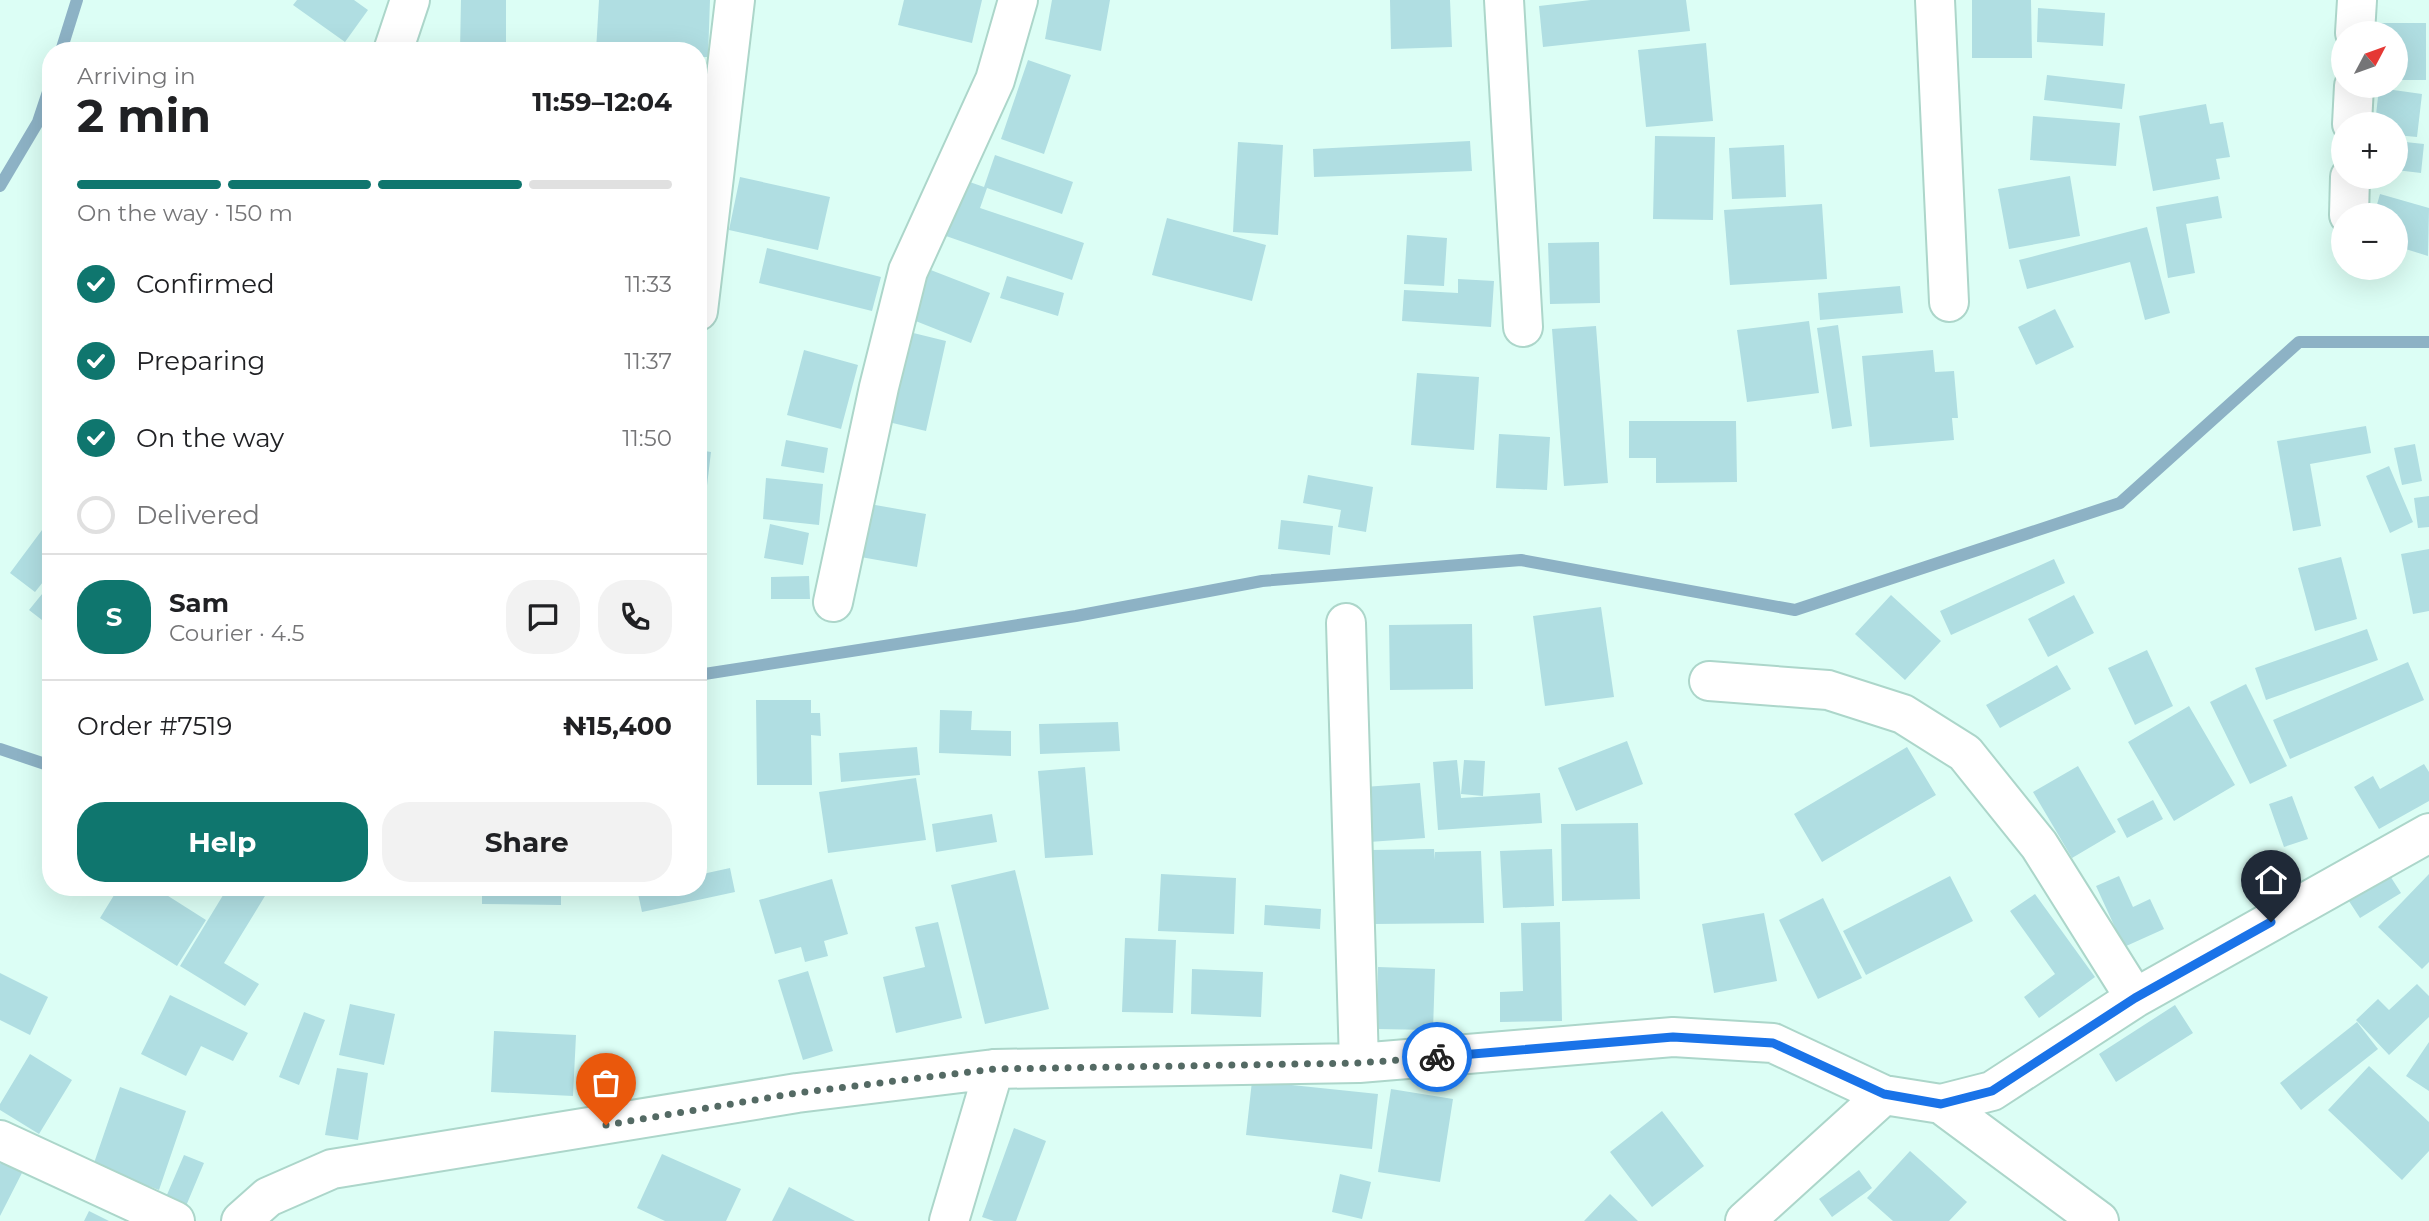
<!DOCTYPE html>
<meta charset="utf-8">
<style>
:root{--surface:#fff;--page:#f2f2f2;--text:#202124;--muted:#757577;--line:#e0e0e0;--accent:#0f766e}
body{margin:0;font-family:Montserrat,sans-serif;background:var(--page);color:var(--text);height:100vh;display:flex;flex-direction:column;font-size:26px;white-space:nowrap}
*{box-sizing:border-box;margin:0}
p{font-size:23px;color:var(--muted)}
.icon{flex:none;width:38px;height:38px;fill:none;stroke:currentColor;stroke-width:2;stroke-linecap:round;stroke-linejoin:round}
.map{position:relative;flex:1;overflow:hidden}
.side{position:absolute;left:42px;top:42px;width:665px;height:854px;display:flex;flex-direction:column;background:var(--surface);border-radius:28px;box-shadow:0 7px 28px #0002}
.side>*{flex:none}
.needle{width:46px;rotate:49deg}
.fabs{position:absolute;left:2331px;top:21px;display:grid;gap:14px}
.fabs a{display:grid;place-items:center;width:77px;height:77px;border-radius:50%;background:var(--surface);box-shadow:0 7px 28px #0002;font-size:35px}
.pin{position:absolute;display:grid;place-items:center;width:60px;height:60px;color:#fff;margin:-72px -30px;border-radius:50% 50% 50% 0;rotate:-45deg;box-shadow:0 0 7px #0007}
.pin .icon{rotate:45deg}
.courier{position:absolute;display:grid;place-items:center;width:70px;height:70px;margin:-35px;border:5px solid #1a73e8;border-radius:50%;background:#fff;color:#222;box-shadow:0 2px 9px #0007}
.head em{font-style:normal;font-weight:700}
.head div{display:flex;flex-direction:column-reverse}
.head{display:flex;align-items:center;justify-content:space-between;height:119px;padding:0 35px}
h1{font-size:46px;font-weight:700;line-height:52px}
.bar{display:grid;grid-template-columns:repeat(4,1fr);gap:10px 7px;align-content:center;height:84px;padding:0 35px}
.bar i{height:9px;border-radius:5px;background:var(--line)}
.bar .on{background:var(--accent)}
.bar p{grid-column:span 4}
.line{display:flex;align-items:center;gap:18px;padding:0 35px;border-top:2px solid var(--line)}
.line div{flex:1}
.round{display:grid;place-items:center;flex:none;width:74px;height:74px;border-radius:28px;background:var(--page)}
ol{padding:0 35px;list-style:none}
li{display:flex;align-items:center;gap:21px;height:77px}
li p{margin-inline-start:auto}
li .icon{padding:7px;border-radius:50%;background:var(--accent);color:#fff;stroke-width:4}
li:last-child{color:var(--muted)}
li i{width:38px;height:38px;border:4px solid var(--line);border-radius:50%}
.cta{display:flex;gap:14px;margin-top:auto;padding:14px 35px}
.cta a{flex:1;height:80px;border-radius:28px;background:var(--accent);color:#fff;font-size:28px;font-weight:700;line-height:80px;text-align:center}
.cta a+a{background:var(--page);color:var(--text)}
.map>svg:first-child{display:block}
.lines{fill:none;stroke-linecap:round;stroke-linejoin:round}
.stream{stroke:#8db2c5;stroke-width:12}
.building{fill:#b0dee2}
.minor-casing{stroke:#acd6ca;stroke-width:42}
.minor{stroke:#fff;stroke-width:38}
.done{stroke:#546a64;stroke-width:7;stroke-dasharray:0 12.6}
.route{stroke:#1a73e8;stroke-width:9}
</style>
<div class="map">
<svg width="2429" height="1221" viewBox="0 0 2429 1221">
<rect width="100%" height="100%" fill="#dcfef5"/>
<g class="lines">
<path class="stream" d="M 61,51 L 77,0
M 0,186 L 38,122 L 51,83
M 698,675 L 1076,616 L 1262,581 L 1521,560 L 1795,610 L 2120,503 L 2299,342 L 2429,342
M 0,749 L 51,766"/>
</g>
<path class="building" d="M 297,0 L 354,0 L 368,10 L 345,42 L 293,5 Z
M 461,0 L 506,0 L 506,51 L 460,51 Z
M 599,0 L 710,0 L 708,57 L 698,57 L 698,51 L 596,51 Z
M 904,0 L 982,0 L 972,43 L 898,25 Z
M 1052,0 L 1110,0 L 1101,51 L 1045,39 Z
M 1390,0 L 1450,0 L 1452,47 L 1391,49 Z
M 1591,0 L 1686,0 L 1690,31 L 1543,47 L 1539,6 Z
M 1972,0 L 2031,0 L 2032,58 L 1972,58 Z
M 2038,8 L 2105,13 L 2103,46 L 2037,42 Z
M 2378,23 L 2426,23 L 2426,80 L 2396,80 L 2396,33 L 2377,33 Z
M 1706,43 L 1713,121 L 1646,127 L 1638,50 Z
M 1028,60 L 1071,75 L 1044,154 L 1001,139 Z
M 2047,75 L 2125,84 L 2122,109 L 2044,100 Z
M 2379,88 L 2422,94 L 2417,137 L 2396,135 L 2396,124 L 2375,124 Z
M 2206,104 L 2210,124 L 2223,122 L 2230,157 L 2216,159 L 2220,179 L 2153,191 L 2139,116 Z
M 2033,116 L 2120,123 L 2116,166 L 2030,160 Z
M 1655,136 L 1715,137 L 1713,220 L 1653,219 Z
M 1470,141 L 1472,171 L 1314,177 L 1313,149 Z
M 2396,141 L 2424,144 L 2421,173 L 2396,170 Z
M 1238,142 L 1283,145 L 1278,235 L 1233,232 Z
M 1784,145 L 1786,197 L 1732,199 L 1729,148 Z
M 995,155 L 1073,182 L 1062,214 L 987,188 L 980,208 L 1084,243 L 1072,280 L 946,236 L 964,180 L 984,187 Z
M 2070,176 L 2080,236 L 2009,249 L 1998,189 Z
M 740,177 L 830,197 L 818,250 L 729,230 Z
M 2380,194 L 2429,208 L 2428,256 L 2396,246 L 2396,215 L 2374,215 Z
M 2218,196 L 2222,218 L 2186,224 L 2195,273 L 2168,278 L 2156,207 Z
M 1822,204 L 1827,279 L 1730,285 L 1724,210 Z
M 1167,218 L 1266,245 L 1252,301 L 1152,275 Z
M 2147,227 L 2170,313 L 2145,320 L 2130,262 L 2027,289 L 2019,260 Z
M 1407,235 L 1447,238 L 1444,286 L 1404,284 Z
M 1599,242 L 1600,303 L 1550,304 L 1548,243 Z
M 767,248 L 881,277 L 872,311 L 759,283 Z
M 923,267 L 990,293 L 971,343 L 903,316 Z
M 1007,276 L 1064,293 L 1058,316 L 1000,298 Z
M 1458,279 L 1494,281 L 1491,327 L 1402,321 L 1404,290 L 1458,293 Z
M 1900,286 L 1903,313 L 1820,320 L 1818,293 Z
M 2055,309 L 2074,347 L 2036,365 L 2018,327 Z
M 1809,321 L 1819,393 L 1747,402 L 1737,330 Z
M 1838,325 L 1852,426 L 1832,429 L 1817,328 Z
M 1596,326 L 1608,483 L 1564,486 L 1552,329 Z
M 897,329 L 946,341 L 926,431 L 876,419 Z
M 804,350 L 858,365 L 841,429 L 787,415 Z
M 1933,350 L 1935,372 L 1954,371 L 1958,418 L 1952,418 L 1954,440 L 1870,447 L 1862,356 Z
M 1417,373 L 1479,377 L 1474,450 L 1411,445 Z
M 1629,421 L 1736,421 L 1737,482 L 1656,483 L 1656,458 L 1629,458 Z
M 2366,426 L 2371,453 L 2310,464 L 2321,526 L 2293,531 L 2277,441 Z
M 1499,434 L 1550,437 L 1547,490 L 1496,488 Z
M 786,440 L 828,448 L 824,473 L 781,466 Z
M 2415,444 L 2422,481 L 2402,485 L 2394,448 Z
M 698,450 L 711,452 L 706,494 L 698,493 Z
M 2389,466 L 2413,522 L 2390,533 L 2366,476 Z
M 1308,475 L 1373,487 L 1366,532 L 1338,527 L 1341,510 L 1303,503 Z
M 766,478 L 823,484 L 819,525 L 763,519 Z
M 2429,496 L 2429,527 L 2418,528 L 2414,498 Z
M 864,503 L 926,514 L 917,567 L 855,556 Z
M 1281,520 L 1333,526 L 1330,555 L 1278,549 Z
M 770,524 L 809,533 L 803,565 L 764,558 Z
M 42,530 L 51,537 L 51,572 L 35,592 L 10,573 Z
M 2429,549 L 2429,611 L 2413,614 L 2401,554 Z
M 2341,557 L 2357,619 L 2315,631 L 2298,568 Z
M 2054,559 L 2065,583 L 1951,635 L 1940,611 Z
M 809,576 L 810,599 L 771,599 L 771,577 Z
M 51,583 L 51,627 L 29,610 Z
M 1891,595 L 1941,641 L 1905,680 L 1855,634 Z
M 2074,595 L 2094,633 L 2048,657 L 2028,619 Z
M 1601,607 L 1614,697 L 1545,706 L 1533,616 Z
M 1472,624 L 1473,689 L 1390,690 L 1389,625 Z
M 2367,629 L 2378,660 L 2266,700 L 2255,668 Z
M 2147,650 L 2173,706 L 2135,725 L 2108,668 Z
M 2408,662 L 2424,700 L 2290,759 L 2273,720 Z
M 2057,665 L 2071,689 L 2000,728 L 1986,705 Z
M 2246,684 L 2287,766 L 2250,784 L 2210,702 Z
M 756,700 L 811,700 L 811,713 L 820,713 L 821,736 L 811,735 L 812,785 L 757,785 Z
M 2189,706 L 2235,785 L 2174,821 L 2128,742 Z
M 940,710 L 972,711 L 971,730 L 1011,731 L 1011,756 L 939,753 Z
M 1118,722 L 1120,751 L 1040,754 L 1039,724 Z
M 1627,741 L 1643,784 L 1576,811 L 1558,768 Z
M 917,747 L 920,775 L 841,782 L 839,753 Z
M 1907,747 L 1936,795 L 1822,862 L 1794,814 Z
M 1457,760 L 1461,798 L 1540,793 L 1542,823 L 1438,830 L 1433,762 Z
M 1464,760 L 1485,761 L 1483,796 L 1461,794 Z
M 2424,764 L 2429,772 L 2429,801 L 2379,829 L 2354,787 L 2373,776 L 2380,789 Z
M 2078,766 L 2116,832 L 2072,858 L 2033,792 Z
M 1085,767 L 1093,855 L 1045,858 L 1038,771 Z
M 916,778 L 926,840 L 828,853 L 819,792 Z
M 1420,783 L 1425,838 L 1369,842 L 1364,787 Z
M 2292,796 L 2308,839 L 2284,847 L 2269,804 Z
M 698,797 L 704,797 L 703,850 L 698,850 Z
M 2153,800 L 2163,819 L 2127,838 L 2117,819 Z
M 992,814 L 997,842 L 936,852 L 932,824 Z
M 1638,823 L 1640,899 L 1562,901 L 1561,824 Z
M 1434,849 L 1435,860 L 1435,852 L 1481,851 L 1484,923 L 1373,924 L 1371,850 Z
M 1552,849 L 1554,906 L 1503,908 L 1500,851 Z
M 730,868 L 735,892 L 642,912 L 637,889 L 698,887 L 698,875 Z
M 2385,868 L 2401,893 L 2360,918 L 2345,895 Z
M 1015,870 L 1049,1009 L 985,1024 L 951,885 Z
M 1161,874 L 1236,878 L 1234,934 L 1158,931 Z
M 2429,874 L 2429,962 L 2422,969 L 2378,927 Z
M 1950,876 L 1973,921 L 1866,975 L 1843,931 Z
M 2119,876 L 2133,907 L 2150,899 L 2164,929 L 2124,947 L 2096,886 Z
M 832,879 L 848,934 L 824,941 L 828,956 L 805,962 L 801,947 L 775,954 L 759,900 Z
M 119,887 L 154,887 L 206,920 L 177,966 L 100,918 Z
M 228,887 L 263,887 L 268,891 L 224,963 L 259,984 L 245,1006 L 180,966 Z
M 482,887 L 561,887 L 561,905 L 482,904 Z
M 2035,894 L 2095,977 L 2039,1018 L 2024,997 L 2055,974 L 2010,911 Z
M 1823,898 L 1862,978 L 1818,999 L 1779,920 Z
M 1265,905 L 1321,909 L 1320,929 L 1264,925 Z
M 1764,913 L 1777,981 L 1714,993 L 1702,924 Z
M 938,922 L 962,1018 L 896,1033 L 883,977 L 925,967 L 915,927 Z
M 1560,922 L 1562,1021 L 1500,1022 L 1500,992 L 1523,991 L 1521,923 Z
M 1125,938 L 1176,940 L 1173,1013 L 1122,1012 Z
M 1378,967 L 1435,969 L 1433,1030 L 1377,1029 Z
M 1192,969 L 1263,972 L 1261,1017 L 1191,1014 Z
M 808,971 L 833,1051 L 803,1060 L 778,980 Z
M 0,973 L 48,997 L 30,1035 L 0,1020 Z
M 2417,984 L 2429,996 L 2429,1017 L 2389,1055 L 2356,1020 L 2378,999 L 2389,1010 Z
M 170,995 L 248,1033 L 233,1061 L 201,1046 L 186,1076 L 141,1054 Z
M 350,1004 L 395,1014 L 384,1065 L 339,1055 Z
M 2175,1005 L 2193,1033 L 2116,1082 L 2099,1054 Z
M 304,1012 L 325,1020 L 299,1085 L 279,1077 Z
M 2357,1022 L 2378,1049 L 2301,1110 L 2280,1083 Z
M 494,1031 L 576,1035 L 573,1096 L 491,1092 Z
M 2429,1042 L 2429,1091 L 2406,1076 Z
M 30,1054 L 72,1080 L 39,1134 L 0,1110 L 0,1104 Z
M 2369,1066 L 2429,1122 L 2429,1151 L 2402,1180 L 2328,1110 Z
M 337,1068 L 368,1073 L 358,1140 L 325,1135 Z
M 1252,1081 L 1378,1094 L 1372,1149 L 1246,1135 Z
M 120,1087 L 186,1111 L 159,1190 L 93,1166 Z
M 1391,1089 L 1453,1099 L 1440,1182 L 1378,1172 Z
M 1662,1111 L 1704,1166 L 1652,1207 L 1610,1152 Z
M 1014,1128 L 1046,1141 L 1016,1221 L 994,1221 L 982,1217 Z
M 1910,1151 L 1967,1202 L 1949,1221 L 1893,1221 L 1867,1198 Z
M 662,1154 L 741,1189 L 726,1221 L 665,1221 L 637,1208 Z
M 184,1155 L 204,1163 L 186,1206 L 166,1197 Z
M 2,1160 L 23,1171 L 0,1216 L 0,1164 Z
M 1859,1170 L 1872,1188 L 1832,1217 L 1819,1199 Z
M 1340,1174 L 1371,1182 L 1362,1219 L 1332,1212 Z
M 789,1187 L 855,1221 L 772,1221 Z
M 1610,1194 L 1638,1221 L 1584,1221 Z
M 89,1211 L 109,1221 L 84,1221 Z"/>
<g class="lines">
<g class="minor-casing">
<path id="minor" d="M 1504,0 L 1523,327
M 1935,0 L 1949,302
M 2355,33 L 2357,0
M 393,51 L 410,0
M 2352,124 L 2354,86
M 2349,215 L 2350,177
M 698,311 L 735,0
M 833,602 L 879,387 L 908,271 L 995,80 L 1018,0
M 1346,623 L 1359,1063
M 1709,681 L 1828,690 L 1903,714 L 1965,753 L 2039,845 L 2135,998
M 1941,1104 L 2099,1221
M 0,1140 L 175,1221
M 241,1221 L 268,1197 L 332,1169 L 797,1093 L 994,1069 L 1359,1063 L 1673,1037 L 1773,1043 L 1884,1095 L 1941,1104 L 1992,1091 L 2135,998 L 2429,833
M 949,1221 L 994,1069
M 1745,1221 L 1884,1095"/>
</g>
<use href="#minor" class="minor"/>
</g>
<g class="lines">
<path class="done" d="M 606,1125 L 797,1093 L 994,1069 L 1359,1063 L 1437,1057"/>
<path class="route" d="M 1437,1057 L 1673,1037 L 1773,1043 L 1884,1094 L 1941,1104 L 1992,1091 L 2135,998 L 2271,922"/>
</g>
</svg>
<div class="fabs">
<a><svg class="needle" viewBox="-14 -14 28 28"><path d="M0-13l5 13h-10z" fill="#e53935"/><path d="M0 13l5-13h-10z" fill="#757577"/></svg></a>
<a>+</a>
<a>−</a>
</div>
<div class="pin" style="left:606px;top:1125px;background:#ea580c"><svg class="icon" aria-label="bag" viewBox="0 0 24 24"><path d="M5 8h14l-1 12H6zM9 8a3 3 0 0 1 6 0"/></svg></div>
<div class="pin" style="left:2271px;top:922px;background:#1f2937"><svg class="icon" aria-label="home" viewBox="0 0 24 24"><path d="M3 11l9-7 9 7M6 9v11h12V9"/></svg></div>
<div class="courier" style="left:1437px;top:1057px"><svg class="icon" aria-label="bike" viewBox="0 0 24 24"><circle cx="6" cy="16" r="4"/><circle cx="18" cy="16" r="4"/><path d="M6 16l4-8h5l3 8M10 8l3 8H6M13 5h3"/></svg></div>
<section class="side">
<div class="head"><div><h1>2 min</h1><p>Arriving in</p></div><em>11:59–12:04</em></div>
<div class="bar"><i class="on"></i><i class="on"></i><i class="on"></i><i></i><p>On the way · 150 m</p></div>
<ol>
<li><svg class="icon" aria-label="check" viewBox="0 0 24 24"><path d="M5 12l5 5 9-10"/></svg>Confirmed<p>11:33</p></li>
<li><svg class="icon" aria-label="check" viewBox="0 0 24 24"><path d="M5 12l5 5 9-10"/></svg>Preparing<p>11:37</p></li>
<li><svg class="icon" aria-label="check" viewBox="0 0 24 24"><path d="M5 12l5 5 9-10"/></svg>On the way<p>11:50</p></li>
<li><i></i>Delivered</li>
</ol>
<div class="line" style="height:126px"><b class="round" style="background:var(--accent);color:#fff">S</b><div><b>Sam</b><p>Courier · 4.5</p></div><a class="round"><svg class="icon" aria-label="chat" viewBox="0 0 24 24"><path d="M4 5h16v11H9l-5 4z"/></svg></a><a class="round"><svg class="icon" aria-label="phone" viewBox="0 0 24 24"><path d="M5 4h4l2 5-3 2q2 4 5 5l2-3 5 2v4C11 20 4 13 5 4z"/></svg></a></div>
<div class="line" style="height:91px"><div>Order #7519</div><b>₦15,400</b></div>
<div class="cta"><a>Help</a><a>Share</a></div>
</section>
</div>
